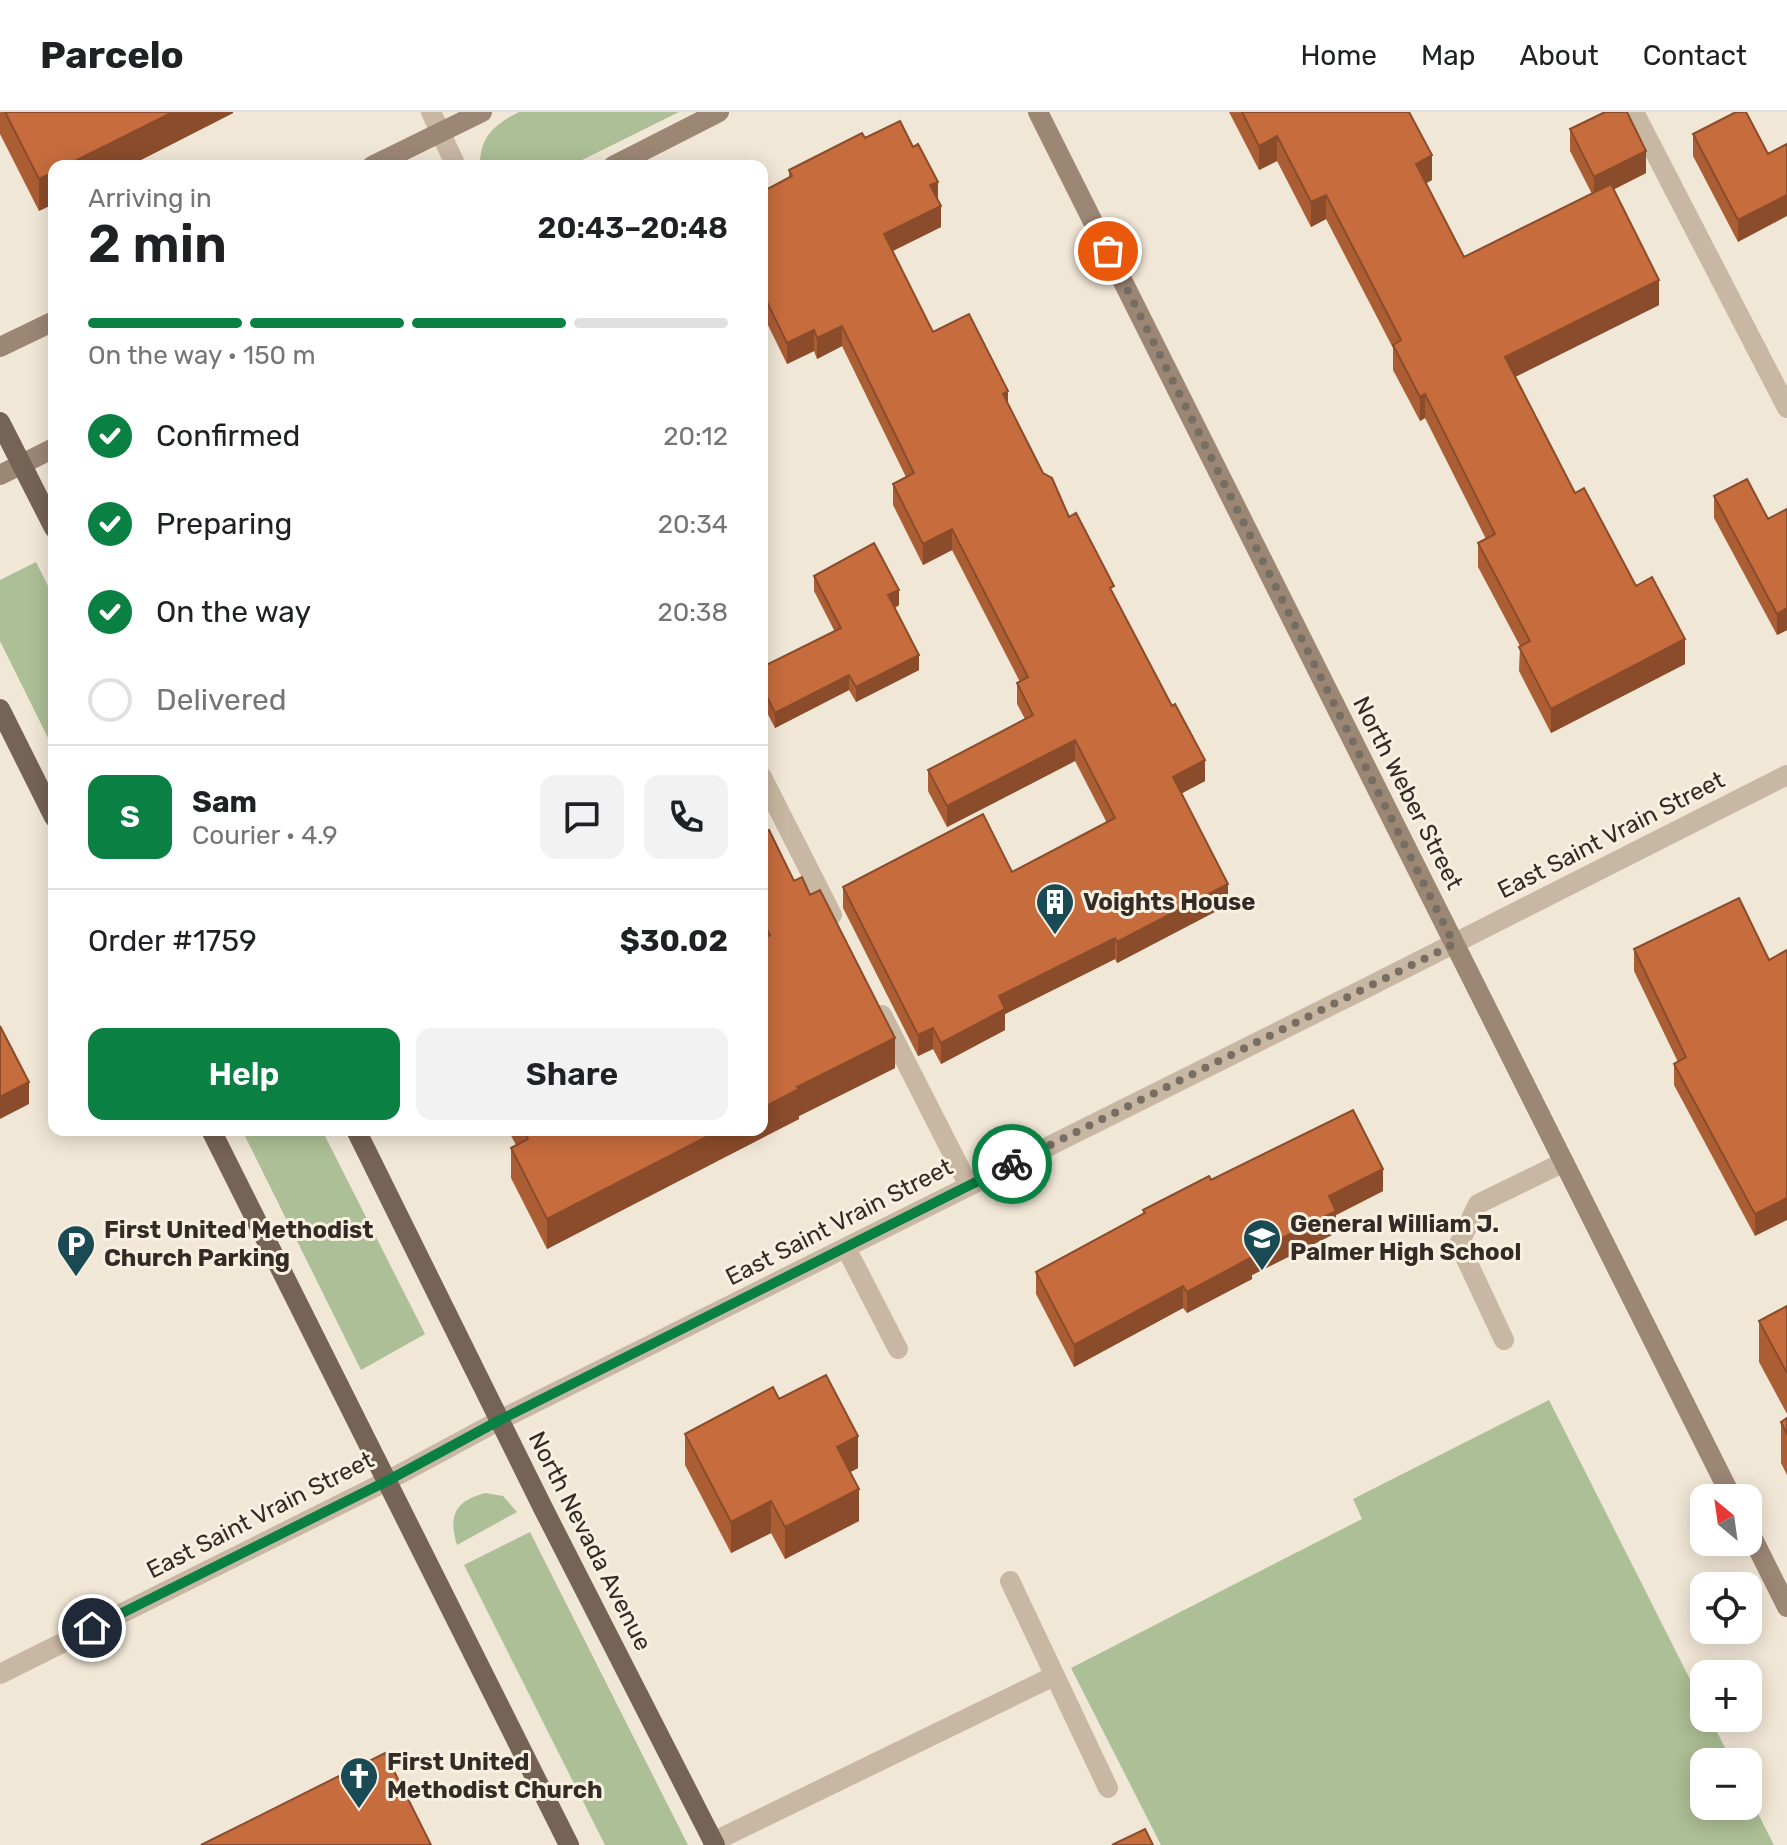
<!DOCTYPE html>
<meta charset="utf-8">
<style>
:root{--surface:#fff;--page:#f2f2f2;--text:#202124;--muted:#757577;--line:#e0e0e0;--accent:#0b8043}
body{margin:0;font-family:Rubik,sans-serif;background:var(--page);color:var(--text);height:100vh;display:flex;flex-direction:column;font-size:30px;white-space:nowrap}
*{box-sizing:border-box;margin:0}
p{font-size:26px;color:var(--muted)}
.icon{flex:none;width:44px;height:44px;fill:none;stroke:currentColor;stroke-width:2;stroke-linecap:round;stroke-linejoin:round}
.map{position:relative;flex:1;overflow:hidden}
.drawer{position:absolute;left:48px;top:48px;width:720px;height:976px;display:flex;flex-direction:column;background:var(--surface);border-radius:16px;box-shadow:0 4px 20px #0003}
.drawer>*{flex:none}
.needle{width:52px;rotate:331deg}
.buttons{position:absolute;left:1690px;top:1372px;display:grid;gap:16px}
.buttons a{display:grid;place-items:center;width:72px;height:72px;border-radius:16px;background:var(--surface);box-shadow:0 4px 20px #0003;font-size:40px}
.pin{position:absolute;display:grid;place-items:center;width:68px;height:68px;color:#fff;margin:-34px;border:4px solid #fff;border-radius:50%;box-shadow:0 2px 8px #0007}
.courier{position:absolute;display:grid;place-items:center;width:80px;height:80px;margin:-40px;border:6px solid #0b8043;border-radius:50%;background:#fff;color:#222;box-shadow:0 2px 10px #0007}
.headline em{font-style:normal;font-weight:600}
.headline div{display:flex;flex-direction:column-reverse}
.headline{display:flex;align-items:center;justify-content:space-between;height:136px;padding:0 40px}
h1{font-size:52px;font-weight:600;line-height:60px}
.bar{display:grid;grid-template-columns:repeat(4,1fr);gap:12px 8px;align-content:center;height:96px;padding:0 40px}
.bar i{height:10px;border-radius:6px;background:var(--line)}
.bar .on{background:var(--accent)}
.bar p{grid-column:span 4}
.line{display:flex;align-items:center;gap:20px;padding:0 40px;border-top:2px solid var(--line)}
.line div{flex:1}
.round{display:grid;place-items:center;flex:none;width:84px;height:84px;border-radius:16px;background:var(--page)}
ol{padding:0 40px;list-style:none}
li{display:flex;align-items:center;gap:24px;height:88px}
li p{margin-inline-start:auto}
li .icon{padding:8px;border-radius:50%;background:var(--accent);color:#fff;stroke-width:4}
li:last-child{color:var(--muted)}
li i{width:44px;height:44px;border:4px solid var(--line);border-radius:50%}
.action{display:flex;gap:16px;margin-top:auto;padding:16px 40px}
.action a{flex:1;height:92px;border-radius:16px;background:var(--accent);color:#fff;font-size:32px;font-weight:600;line-height:92px;text-align:center}
.action a+a{background:var(--page);color:var(--text)}
header{display:flex;align-items:center;gap:48px;box-sizing:border-box;height:112px;padding:0 40px;background:var(--surface);border-bottom:2px solid var(--line)}
header strong{font-size:38px}
nav{display:flex;gap:44px;margin-inline-start:auto;font-size:28px}
.map>svg:first-child{display:block}
.green{fill:#adbf96}
.lines{fill:none;stroke-linecap:round;stroke-linejoin:round}
.lane{stroke:#c8b7a2;stroke-width:20}
.street{stroke:#c8b7a2;stroke-width:20}
.secondary{stroke:#9c8674;stroke-width:20}
.primary{stroke:#756355;stroke-width:20}
.wall{fill:#ab5d34}
.shaded-wall{fill:#8b4c2b}
.building{fill:#c76c3d;stroke:#8b4c2b;stroke-width:2}
.done{stroke:#766d63;stroke-width:8;stroke-dasharray:0 14.4}
.route{stroke:#0b8043;stroke-width:10}
.labels{text-anchor:middle;stroke-width:6;stroke-linejoin:round;paint-order:stroke}
.street-label{font-size:24px;fill:#332b25;stroke:#f9f0e2}
.poi-label{font-size:24px;font-weight:bold;fill:#332b25;stroke:#f9f0e2;text-anchor:start}
</style>
<header>
<strong>Parcelo</strong>
<nav><a>Home</a><a>Map</a><a>About</a><a>Contact</a></nav>
</header>
<div class="map">
<svg width="1787" height="1733" viewBox="0 0 1787 1733">
<rect width="100%" height="100%" fill="#f1e7d6"/>
<path class="green" d="M 519,0 L 679,0 L 570,54 L 480,54 C 480,24 494,13 519,0 Z
M 36,450 L 54,486 L 54,638 L 0,529 L 0,468 Z
M 242,1018 L 322,1018 L 425,1222 L 361,1258 Z
M 1549,1288 L 1704,1595 L 1704,1606 L 1710,1606 L 1732,1650 L 1704,1650 L 1704,1694 L 1748,1694 L 1748,1682 L 1774,1733 L 1161,1733 L 1071,1556 L 1362,1407 L 1353,1387 Z
M 485,1381 L 503,1384 L 517,1400 L 457,1433 C 448,1404 455,1389 485,1381 Z
M 530,1420 L 688,1733 L 605,1733 L 464,1453 Z"/>
<g class="lines">
<path class="lane" d="M 431,0 L 456,54
M 1634,0 L 1787,296
M 762,665 L 832,803
M 882,903 L 969,1074
M 846,1136 L 898,1237
M 1504,1228 L 1459,1132 L 1478,1092 L 1564,1050
M 1010,1469 L 1108,1676
M 713,1730 L 1054,1564"/>
<path class="street" d="M 0,1562 L 387,1369 L 500,1308 L 1366,876 L 1787,663"/>
<path class="secondary" d="M 1038,0 L 1732,1386
M 372,54 L 482,0
M 613,54 L 719,0
M 0,235 L 54,209
M 0,363 L 54,336
M 1748,1417 L 1787,1495"/>
<path class="primary" d="M 0,310 L 54,416
M 0,597 L 54,705
M 211,1018 L 569,1733
M 356,1018 L 544,1398 L 715,1733"/>
</g>
<path class="wall" d="M 0,0 L 233,0 L 233,1 L 129,54 L 54,54 L 39,99 L 0,22 Z
M 1229,0 L 1409,0 L 1432,68 L 1426,71 L 1464,145 L 1592,82 L 1570,39 L 1570,17 L 1646,61 L 1613,78 L 1659,193 L 1515,265 L 1575,381 L 1685,552 L 1551,621 L 1519,559 L 1520,534 L 1478,455 L 1478,431 L 1486,427 L 1425,306 L 1420,309 L 1393,258 L 1393,236 L 1326,107 L 1311,115 L 1277,49 L 1259,58 Z
M 1746,0 L 1738,130 L 1693,44 L 1693,22 Z
M 865,26 L 938,87 L 941,115 L 893,139 L 933,220 L 1008,292 L 1043,361 L 1114,482 L 1205,669 L 1182,681 L 1228,793 L 1117,851 L 1115,847 L 1005,902 L 1005,918 L 941,952 L 933,937 L 918,944 L 843,796 L 843,775 L 1012,760 L 1107,711 L 1075,649 L 947,715 L 928,679 L 928,658 L 1025,607 L 1017,592 L 1017,571 L 1020,570 L 952,438 L 923,453 L 893,393 L 893,372 L 906,365 L 842,234 L 817,247 L 814,239 L 787,252 L 762,201 L 762,80 L 789,66 L 789,58 Z
M 1714,384 L 1768,407 L 1787,397 L 1787,518 L 1777,523 L 1714,406 Z
M 814,464 L 899,493 L 895,496 L 919,558 L 856,590 L 849,578 L 775,616 L 762,591 L 762,555 L 835,520 L 814,479 Z
M 762,722 L 794,769 L 895,956 L 799,1004 L 799,1007 L 547,1137 L 511,1066 L 511,1036 L 516,1033 L 508,1018 L 762,1018 Z
M 1634,837 L 1769,848 L 1755,1124 L 1674,973 L 1674,952 L 1678,950 L 1634,859 Z
M 1211,1068 L 1383,1079 L 1336,1103 L 1336,1121 L 1252,1163 L 1252,1167 L 1187,1201 L 1183,1196 L 1074,1255 L 1036,1182 L 1036,1160 L 1143,1102 L 1143,1098 Z
M 1787,1194 L 1787,1302 L 1759,1250 L 1759,1209 Z
M 779,1287 L 858,1356 L 850,1360 L 859,1409 L 785,1447 L 771,1421 L 731,1441 L 685,1353 L 685,1322 Z
M 1787,1306 L 1787,1363 L 1781,1351 L 1781,1310 Z"/>
<path class="shaded-wall" d="M 173,0 L 233,0 L 233,1 L 129,54 L 65,54 Z
M 1277,24 L 1277,49 L 1259,58 L 1259,34 Z
M 1646,39 L 1646,61 L 1594,87 L 1594,65 Z
M 1432,43 L 1432,68 L 1416,77 L 1416,52 Z
M 54,60 L 54,92 L 39,99 L 39,67 Z
M 938,70 L 938,91 L 930,73 Z
M 1326,83 L 1326,107 L 1311,115 L 1311,90 Z
M 1787,83 L 1787,104 L 1738,130 L 1738,108 Z
M 941,94 L 941,115 L 884,143 L 884,122 Z
M 1659,168 L 1659,193 L 1505,270 L 1505,245 Z
M 842,214 L 842,234 L 817,247 L 817,226 Z
M 814,218 L 814,239 L 787,252 L 787,231 Z
M 1008,279 L 1008,300 L 1003,282 Z
M 1425,282 L 1425,306 L 1420,309 L 1420,285 Z
M 952,417 L 952,438 L 923,453 L 923,432 Z
M 899,478 L 899,493 L 888,499 L 888,483 Z
M 1787,496 L 1787,518 L 1777,523 L 1777,502 Z
M 1685,527 L 1685,552 L 1551,621 L 1551,597 Z
M 919,543 L 919,558 L 856,590 L 856,575 Z
M 849,563 L 849,578 L 775,616 L 775,601 Z
M 1075,628 L 1075,649 L 947,715 L 947,694 Z
M 1205,648 L 1205,669 L 1173,686 L 1173,665 Z
M 1228,772 L 1228,793 L 1117,851 L 1117,830 Z
M 1115,826 L 1115,847 L 1005,902 L 1005,918 L 941,952 L 941,931 L 999,884 Z
M 933,916 L 933,937 L 918,944 L 918,923 Z
M 895,926 L 895,956 L 799,1004 L 799,1007 L 547,1137 L 547,1107 L 720,1018 L 762,1018 L 762,996 L 797,975 Z
M 29,970 L 29,992 L 0,1007 L 0,985 Z
M 1383,1057 L 1383,1079 L 1336,1103 L 1336,1121 L 1252,1163 L 1252,1167 L 1187,1201 L 1187,1180 L 1250,1142 L 1329,1084 Z
M 1787,1086 L 1787,1108 L 1755,1124 L 1755,1102 Z
M 1183,1174 L 1183,1196 L 1074,1255 L 1074,1233 Z
M 858,1324 L 858,1356 L 837,1367 L 837,1335 Z
M 859,1377 L 859,1409 L 785,1447 L 785,1415 Z
M 771,1389 L 771,1421 L 731,1441 L 731,1410 Z"/>
<path class="building" d="M 5,0 L 173,0 L 65,54 L 54,54 L 54,60 L 39,67 Z
M 1242,0 L 1409,0 L 1432,43 L 1416,52 L 1464,145 L 1611,72 L 1659,168 L 1505,245 L 1575,381 L 1584,376 L 1636,474 L 1652,465 L 1685,527 L 1551,597 L 1519,535 L 1530,529 L 1478,431 L 1495,422 L 1425,282 L 1420,285 L 1393,233 L 1401,228 L 1326,83 L 1311,90 L 1277,24 L 1259,34 Z
M 1605,0 L 1627,0 L 1646,39 L 1594,65 L 1570,17 Z
M 1736,0 L 1746,0 L 1768,42 L 1787,32 L 1787,83 L 1738,108 L 1693,22 Z
M 900,9 L 913,35 L 918,32 L 938,70 L 930,73 L 941,94 L 884,122 L 933,220 L 969,202 L 1008,279 L 1003,282 L 1043,361 L 1052,366 L 1069,405 L 1076,401 L 1114,474 L 1110,476 L 1172,594 L 1175,592 L 1205,648 L 1173,665 L 1228,772 L 1117,830 L 1115,826 L 999,884 L 1005,897 L 941,931 L 933,916 L 918,923 L 843,775 L 983,702 L 1012,760 L 1115,706 L 1075,628 L 947,694 L 928,658 L 1033,603 L 1017,571 L 1028,565 L 952,417 L 923,432 L 893,372 L 914,361 L 842,214 L 817,226 L 814,218 L 787,231 L 762,180 L 762,80 L 792,64 L 789,58 L 862,21 L 865,26 Z
M 1747,367 L 1768,407 L 1787,397 L 1787,496 L 1777,502 L 1714,384 Z
M 874,431 L 899,478 L 888,483 L 919,543 L 856,575 L 849,563 L 775,601 L 762,575 L 762,555 L 841,516 L 814,464 Z
M 769,718 L 794,769 L 802,765 L 810,783 L 820,778 L 895,926 L 797,975 L 799,977 L 762,996 L 762,827 L 770,823 L 762,807 L 762,722 Z
M 1739,786 L 1769,848 L 1787,838 L 1787,1086 L 1755,1102 L 1674,952 L 1686,945 L 1634,837 Z
M 0,914 L 29,970 L 0,985 Z
M 1353,998 L 1383,1057 L 1329,1084 L 1336,1099 L 1250,1142 L 1252,1145 L 1187,1180 L 1183,1174 L 1074,1233 L 1036,1160 L 1145,1101 L 1143,1098 L 1209,1064 L 1211,1068 Z
M 524,1018 L 720,1018 L 547,1107 L 511,1036 L 528,1027 Z
M 1787,1194 L 1787,1261 L 1759,1209 Z
M 826,1263 L 858,1324 L 837,1335 L 859,1377 L 785,1415 L 771,1389 L 731,1410 L 685,1322 L 773,1275 L 779,1287 Z
M 1787,1306 L 1787,1322 L 1781,1310 Z
M 385,1641 L 431,1733 L 201,1733 Z
M 1145,1717 L 1153,1733 L 1112,1733 Z"/>
<g class="lines">
<path class="done" d="M 1012,1052 L 1454,832 L 1108,139"/>
<path class="route" d="M 92,1516 L 387,1369 L 500,1308 L 1012,1052"/>
</g>
<defs>
<g id="building-pin" transform="scale(2)"><path d="M0 17L-7.5 6A9.5 9.5 0 1 1 7.5 6Z" fill="#1a4b54" stroke="#f9f0e2"/><path d="M-4-6H4V6H1V3H-1V6H-4ZM-2.5-4.3h1.7v1.8h-1.7ZM.8-4.3h1.7v1.8H.8ZM-2.5-1h1.7V.8h-1.7ZM.8-1h1.7V.8H.8Z" fill="#fff"/></g>
<g id="school-pin" transform="scale(2)"><path d="M0 17L-7.5 6A9.5 9.5 0 1 1 7.5 6Z" fill="#1a4b54" stroke="#f9f0e2"/><path d="M0-5L7-2L0 1L-7-2ZM-4 1L0 2.5L4 1V4Q0 6-4 4Z" fill="#fff"/></g>
<g id="parking-pin" transform="scale(2)"><path d="M0 17L-7.5 6A9.5 9.5 0 1 1 7.5 6Z" fill="#1a4b54" stroke="#f9f0e2"/><path d="M-3.5-5.5H1a3.5 3.5 0 0 1 0 7H-1V5.5H-3.5ZM-1-3.4V-.6H.8a1.4 1.4 0 0 0 0-2.8Z" fill="#fff"/></g>
<g id="church-pin" transform="scale(2)"><path d="M0 17L-7.5 6A9.5 9.5 0 1 1 7.5 6Z" fill="#1a4b54" stroke="#f9f0e2"/><path d="M-1.2-6h2.4v3.5h3.3v2.4h-3.3V6h-2.4V-.1h-3.3v-2.4h3.3Z" fill="#fff"/></g>
</defs>
<g fill-rule="evenodd">
<use href="#building-pin" x="1055" y="790"/>
<use href="#school-pin" x="1262" y="1126"/>
<use href="#parking-pin" x="76" y="1132"/>
<use href="#church-pin" x="359" y="1664"/>
</g>
<g class="labels">
<g class="street-label">
<text transform="translate(1408 681) rotate(63)" y="8">North Weber Street</text>
<text transform="translate(1611 723) rotate(-27)" y="8">East Saint Vrain Street</text>
<text transform="translate(839 1110) rotate(-27)" y="8">East Saint Vrain Street</text>
<text transform="translate(260 1403) rotate(-27)" y="8">East Saint Vrain Street</text>
<text transform="translate(590 1429) rotate(63)" y="8">North Nevada Avenue</text>
</g>
<g class="poi-label">
<text x="1083" y="798">Voights House</text>
<text x="1290" y="1120">General William J.<tspan x="1290" dy="28">Palmer High School</tspan></text>
<text x="104" y="1126">First United Methodist<tspan x="104" dy="28">Church Parking</tspan></text>
<text x="387" y="1658">First United<tspan x="387" dy="28">Methodist Church</tspan></text>
</g>
</g>
</svg>
<div class="buttons">
<a><svg class="needle" viewBox="-14 -14 28 28"><path d="M0-13l5 13h-10z" fill="#e53935"/><path d="M0 13l5-13h-10z" fill="#757577"/></svg></a>
<a><svg class="icon" aria-label="locate" viewBox="0 0 24 24"><circle cx="12" cy="12" r="6"/><path d="M12 2v4M12 18v4M2 12h4M18 12h4"/></svg></a>
<a>+</a>
<a>−</a>
</div>
<div class="pin" style="left:1108px;top:139px;background:#ea580c"><svg class="icon" aria-label="bag" viewBox="0 0 24 24"><path d="M5 8h14l-1 12H6zM9 8a3 3 0 0 1 6 0"/></svg></div>
<div class="pin" style="left:92px;top:1516px;background:#1f2937"><svg class="icon" aria-label="home" viewBox="0 0 24 24"><path d="M3 11l9-7 9 7M6 9v11h12V9"/></svg></div>
<div class="courier" style="left:1012px;top:1052px"><svg class="icon" aria-label="bike" viewBox="0 0 24 24"><circle cx="6" cy="16" r="4"/><circle cx="18" cy="16" r="4"/><path d="M6 16l4-8h5l3 8M10 8l3 8H6M13 5h3"/></svg></div>
<section class="drawer">
<div class="headline"><div><h1>2 min</h1><p>Arriving in</p></div><em>20:43–20:48</em></div>
<div class="bar"><i class="on"></i><i class="on"></i><i class="on"></i><i></i><p>On the way · 150 m</p></div>
<ol>
<li><svg class="icon" aria-label="check" viewBox="0 0 24 24"><path d="M5 12l5 5 9-10"/></svg>Confirmed<p>20:12</p></li>
<li><svg class="icon" aria-label="check" viewBox="0 0 24 24"><path d="M5 12l5 5 9-10"/></svg>Preparing<p>20:34</p></li>
<li><svg class="icon" aria-label="check" viewBox="0 0 24 24"><path d="M5 12l5 5 9-10"/></svg>On the way<p>20:38</p></li>
<li><i></i>Delivered</li>
</ol>
<div class="line" style="height:144px"><b class="round" style="background:var(--accent);color:#fff">S</b><div><b>Sam</b><p>Courier · 4.9</p></div><a class="round"><svg class="icon" aria-label="chat" viewBox="0 0 24 24"><path d="M4 5h16v11H9l-5 4z"/></svg></a><a class="round"><svg class="icon" aria-label="phone" viewBox="0 0 24 24"><path d="M5 4h4l2 5-3 2q2 4 5 5l2-3 5 2v4C11 20 4 13 5 4z"/></svg></a></div>
<div class="line" style="height:104px"><div>Order #1759</div><b>$30.02</b></div>
<div class="action"><a>Help</a><a>Share</a></div>
</section>
</div>
